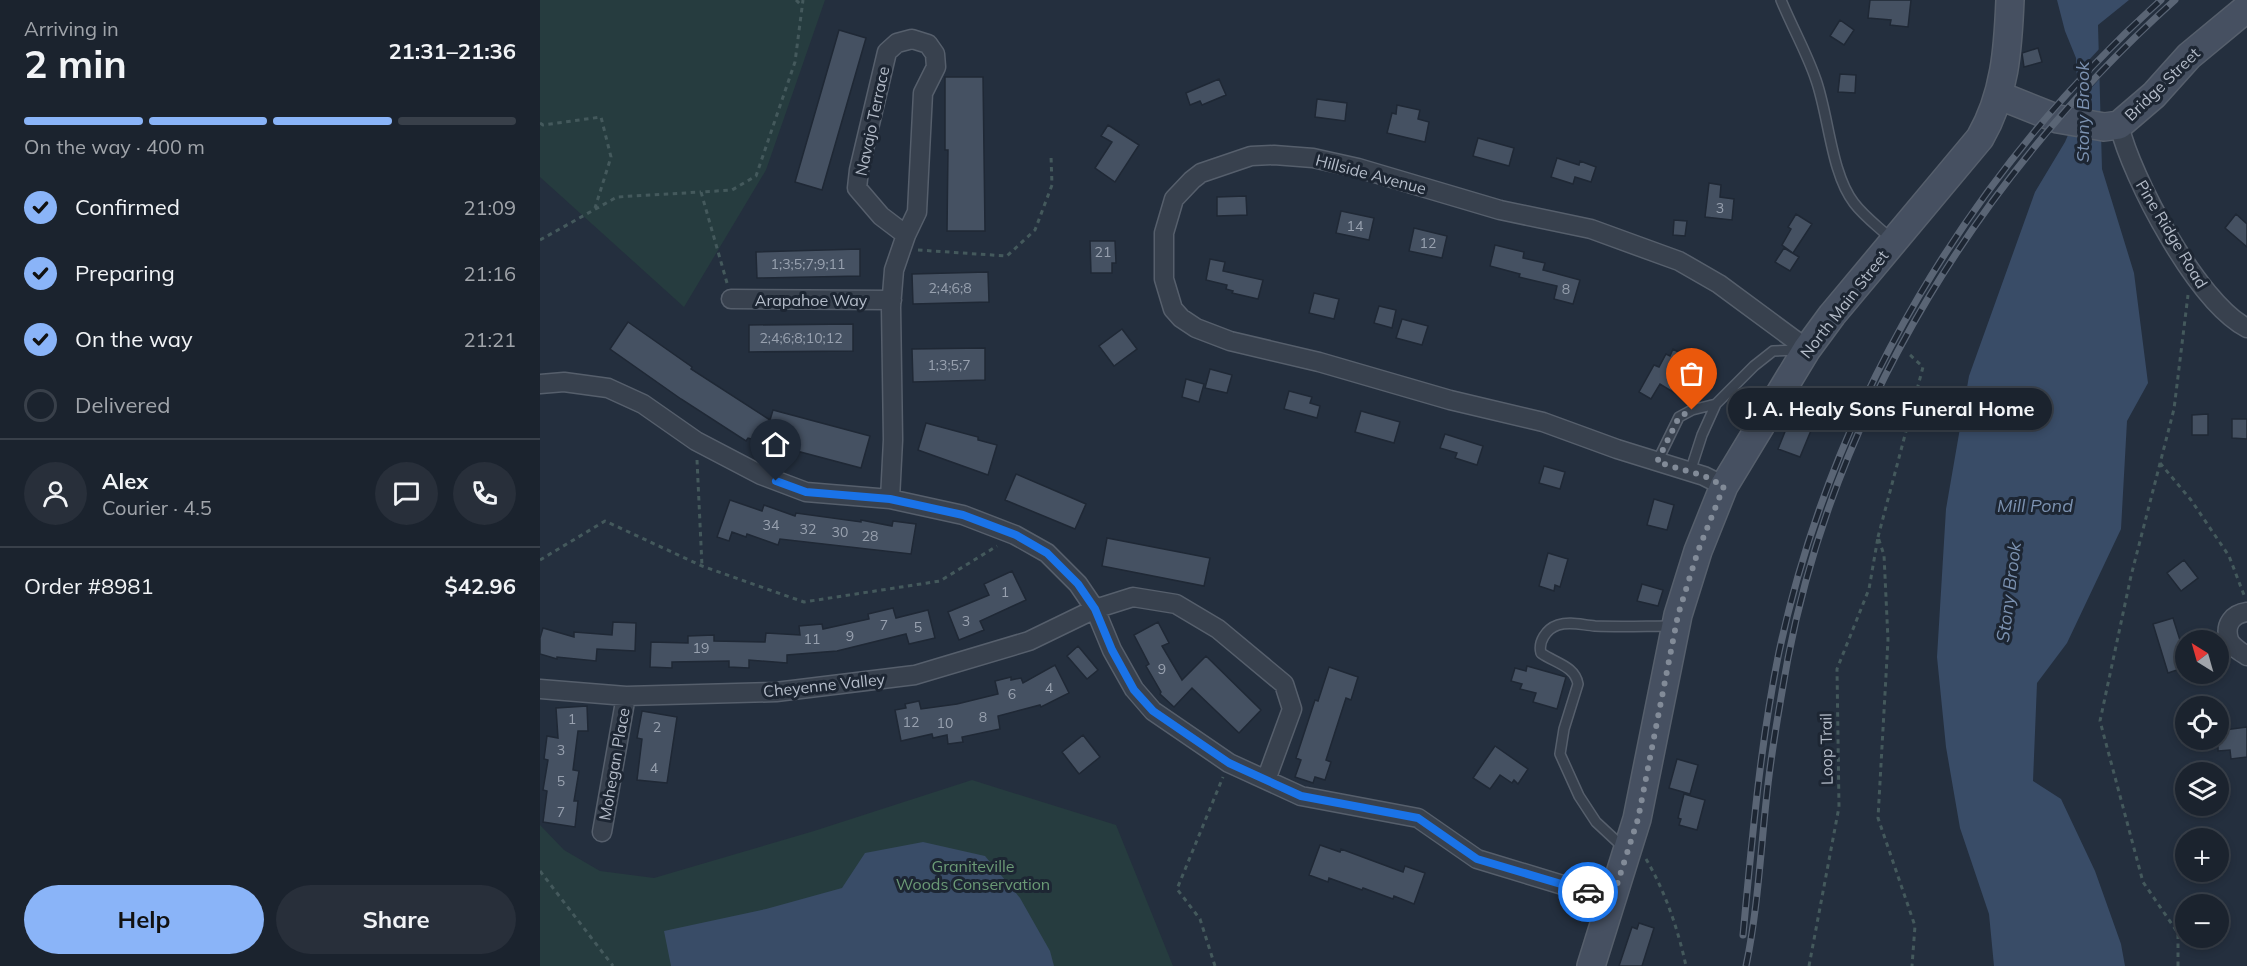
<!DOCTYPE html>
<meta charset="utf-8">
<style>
:root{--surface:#1b232e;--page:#282f3a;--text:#f1f3f6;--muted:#a0a4aa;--line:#39404a;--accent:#8ab4f8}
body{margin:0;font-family:Mulish,sans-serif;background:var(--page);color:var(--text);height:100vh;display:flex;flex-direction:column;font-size:22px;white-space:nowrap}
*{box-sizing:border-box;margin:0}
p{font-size:20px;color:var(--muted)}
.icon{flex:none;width:33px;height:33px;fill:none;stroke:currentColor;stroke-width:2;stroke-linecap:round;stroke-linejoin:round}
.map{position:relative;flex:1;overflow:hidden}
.side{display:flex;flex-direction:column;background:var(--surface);width:540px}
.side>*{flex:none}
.needle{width:39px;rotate:323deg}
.buttons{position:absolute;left:1635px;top:630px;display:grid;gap:12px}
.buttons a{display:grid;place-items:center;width:54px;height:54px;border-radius:50%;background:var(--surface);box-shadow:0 3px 9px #0003,0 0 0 2px var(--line);font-size:30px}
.pin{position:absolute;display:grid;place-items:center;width:51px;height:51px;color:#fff;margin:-62px -26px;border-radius:50% 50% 50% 0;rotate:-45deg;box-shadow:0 0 6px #0007}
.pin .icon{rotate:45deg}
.courier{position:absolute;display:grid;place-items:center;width:60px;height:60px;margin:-30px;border:4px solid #1a73e8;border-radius:50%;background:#fff;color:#222;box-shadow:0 2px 8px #0007}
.bubble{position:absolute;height:42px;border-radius:21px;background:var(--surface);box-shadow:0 3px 9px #0003,0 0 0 2px var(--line);font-size:20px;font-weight:700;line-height:42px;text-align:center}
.headline em{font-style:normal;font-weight:700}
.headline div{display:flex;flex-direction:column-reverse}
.headline{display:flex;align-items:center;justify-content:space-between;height:102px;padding:0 24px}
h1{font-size:39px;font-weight:700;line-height:45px}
.bar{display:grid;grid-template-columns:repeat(4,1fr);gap:9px 6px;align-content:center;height:72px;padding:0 24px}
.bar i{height:8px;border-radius:4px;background:var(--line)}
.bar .active{background:var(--accent)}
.bar p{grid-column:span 4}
.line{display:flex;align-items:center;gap:15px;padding:0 24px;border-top:2px solid var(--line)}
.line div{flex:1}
.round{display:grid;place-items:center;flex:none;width:63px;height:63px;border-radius:32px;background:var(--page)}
ol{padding:0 24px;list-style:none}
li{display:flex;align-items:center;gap:18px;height:66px}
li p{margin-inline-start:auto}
li .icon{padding:6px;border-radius:50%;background:var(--accent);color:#111;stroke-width:4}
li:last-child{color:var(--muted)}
li i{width:33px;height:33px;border:3px solid var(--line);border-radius:50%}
.cta{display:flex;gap:12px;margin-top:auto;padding:12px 24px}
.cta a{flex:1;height:69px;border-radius:36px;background:var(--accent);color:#111;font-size:24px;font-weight:700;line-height:69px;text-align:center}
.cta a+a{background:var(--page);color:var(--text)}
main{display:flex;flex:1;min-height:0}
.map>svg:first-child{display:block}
.green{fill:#263c3f}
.water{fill:#394c67}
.pier{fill:#242f3e}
.building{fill:#455162;stroke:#1f2835;stroke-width:1.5}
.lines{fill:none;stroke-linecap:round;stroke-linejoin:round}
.lane-casing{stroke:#565f6c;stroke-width:12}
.street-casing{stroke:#565f6c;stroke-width:21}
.secondary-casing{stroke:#565f6c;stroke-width:30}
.path{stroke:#44595c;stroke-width:3;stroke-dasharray:4.5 4.5;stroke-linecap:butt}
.lane{stroke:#38414e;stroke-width:9}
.street{stroke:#38414e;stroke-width:18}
.secondary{stroke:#465061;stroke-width:27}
.rail-casing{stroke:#5a6575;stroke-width:7}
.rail{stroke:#1d2633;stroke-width:4.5;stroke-dasharray:14;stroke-linecap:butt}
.done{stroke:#828b98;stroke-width:6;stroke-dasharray:0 10.8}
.route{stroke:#1a73e8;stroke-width:8}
.labels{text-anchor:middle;stroke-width:6;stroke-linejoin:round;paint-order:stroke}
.number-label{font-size:14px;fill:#98a1af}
.street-label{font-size:16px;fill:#b4bcc9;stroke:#1d2633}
.park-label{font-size:16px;fill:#6b9a76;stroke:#1d2633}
.water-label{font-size:18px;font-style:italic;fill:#7c92b1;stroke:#1d2633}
</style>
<main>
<section class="side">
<div class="headline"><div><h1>2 min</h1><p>Arriving in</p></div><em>21:31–21:36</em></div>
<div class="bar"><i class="active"></i><i class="active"></i><i class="active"></i><i></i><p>On the way · 400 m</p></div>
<ol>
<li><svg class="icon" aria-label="check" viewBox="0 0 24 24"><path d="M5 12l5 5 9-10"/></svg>Confirmed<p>21:09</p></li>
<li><svg class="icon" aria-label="check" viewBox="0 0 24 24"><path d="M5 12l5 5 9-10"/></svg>Preparing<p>21:16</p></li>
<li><svg class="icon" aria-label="check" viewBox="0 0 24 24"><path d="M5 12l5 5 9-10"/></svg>On the way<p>21:21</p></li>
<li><i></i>Delivered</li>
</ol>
<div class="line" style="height:108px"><a class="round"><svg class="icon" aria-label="person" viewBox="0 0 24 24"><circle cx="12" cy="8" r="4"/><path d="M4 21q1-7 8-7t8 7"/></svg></a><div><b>Alex</b><p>Courier · 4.5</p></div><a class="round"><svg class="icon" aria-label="chat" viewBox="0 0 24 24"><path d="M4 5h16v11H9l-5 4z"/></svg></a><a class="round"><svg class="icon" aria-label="phone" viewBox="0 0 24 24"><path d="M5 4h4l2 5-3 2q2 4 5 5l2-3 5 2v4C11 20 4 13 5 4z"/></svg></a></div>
<div class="line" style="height:78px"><div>Order #8981</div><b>$42.96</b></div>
<div class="cta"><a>Help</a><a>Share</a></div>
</section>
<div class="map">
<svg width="1707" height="966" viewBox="0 0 1707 966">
<rect width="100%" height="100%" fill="#242f3e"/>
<path class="green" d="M 0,0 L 285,0 L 226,170 L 144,307 L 0,177 Z
M 432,780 L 576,825 L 633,966 L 0,966 L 0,825 L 24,850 L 60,871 L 114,878 L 274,831 Z"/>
<path class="water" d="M 1517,0 L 1589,0 L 1558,25 L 1562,169 L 1594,273 L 1608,383 L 1587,421 L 1581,529 L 1527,643 L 1497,683 L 1493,781 L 1521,799 L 1555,871 L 1581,944 L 1585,966 L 1454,966 L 1449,914 L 1420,828 L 1406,747 L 1397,657 L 1406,509 L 1429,376 L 1495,192 L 1525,142 L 1538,112 L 1536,58 L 1525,31 Z
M 383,842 L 445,856 L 480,898 L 510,951 L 514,966 L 131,966 L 124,931 L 226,909 L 302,888 L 325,853 Z"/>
<path class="pier" d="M 1562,46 L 1563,75 L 1535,106 L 1533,77 Z"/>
<path class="building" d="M 1330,0 L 1371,0 L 1368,27 L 1350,25 L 1351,20 L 1328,18 Z
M 1300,20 L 1314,30 L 1304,45 L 1290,36 Z
M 299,30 L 326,38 L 282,190 L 255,182 Z
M 1498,48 L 1502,62 L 1484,67 L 1482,53 Z
M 1300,74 L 1316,75 L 1315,93 L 1298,92 Z
M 405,77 L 443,77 L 445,231 L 407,231 L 408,150 L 405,150 Z
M 679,79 L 686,95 L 662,105 L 660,101 L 650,105 L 646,93 Z
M 777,99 L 807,103 L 805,121 L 775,117 Z
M 857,105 L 880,110 L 878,119 L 889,122 L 885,142 L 847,133 L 852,113 L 856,114 Z
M 568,125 L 599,145 L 575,182 L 555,168 L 572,142 L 561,136 Z
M 938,138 L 974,148 L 969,166 L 933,156 Z
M 1017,158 L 1039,165 L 1040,161 L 1056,167 L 1051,182 L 1035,177 L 1033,184 L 1011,177 Z
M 1169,183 L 1181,185 L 1180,197 L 1194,199 L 1192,220 L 1165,217 Z
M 706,196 L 707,215 L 677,216 L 677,197 Z
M 801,211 L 834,218 L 829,240 L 796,233 Z
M 1256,214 L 1272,224 L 1253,253 L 1242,245 L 1251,229 L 1248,227 Z
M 1696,214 L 1707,224 L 1707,247 L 1685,228 Z
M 1134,220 L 1147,221 L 1145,236 L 1133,235 Z
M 874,228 L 907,236 L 902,258 L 869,251 Z
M 550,241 L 575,241 L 576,263 L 572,263 L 572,273 L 551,273 Z
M 955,245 L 984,252 L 983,258 L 1005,263 L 1003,270 L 1040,280 L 1033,304 L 1014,299 L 1017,286 L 979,277 L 980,274 L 950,266 Z
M 1244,248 L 1259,257 L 1250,271 L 1235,262 Z
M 320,249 L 320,276 L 217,278 L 216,252 Z
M 670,259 L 685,262 L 683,271 L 723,280 L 718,299 L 692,293 L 693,291 L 686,289 L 687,285 L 666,280 Z
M 448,272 L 449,302 L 373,304 L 372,274 Z
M 774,293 L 799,299 L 794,319 L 769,313 Z
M 839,306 L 856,310 L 852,328 L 834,323 Z
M 862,319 L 888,326 L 882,345 L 856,338 Z
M 88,322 L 152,367 L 151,369 L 230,420 L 233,410 L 330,436 L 321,468 L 208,438 L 206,441 L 141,399 L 70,349 Z
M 313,324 L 313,351 L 209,352 L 209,325 Z
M 582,329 L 597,349 L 574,366 L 559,346 Z
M 445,348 L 445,380 L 373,382 L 372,349 Z
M 1133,349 L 1147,357 L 1150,353 L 1173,369 L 1173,377 L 1163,395 L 1158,392 L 1151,403 L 1120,384 L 1111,399 L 1099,392 L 1114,365 L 1119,367 L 1126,354 L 1130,356 Z
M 670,369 L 692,375 L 687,393 L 665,388 Z
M 646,379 L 664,384 L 659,402 L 642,397 Z
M 749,391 L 772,397 L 770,403 L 780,406 L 777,418 L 744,409 Z
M 1255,407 L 1277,416 L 1260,457 L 1238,449 Z
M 821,411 L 860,422 L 854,443 L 815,432 Z
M 1668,414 L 1668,435 L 1652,435 L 1652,415 Z
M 1692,419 L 1707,419 L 1707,439 L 1692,438 Z
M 386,423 L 438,437 L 438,440 L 457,445 L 448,475 L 378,450 Z
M 905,434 L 943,446 L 937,465 L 915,458 L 917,453 L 900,448 Z
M 1004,466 L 1025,472 L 1020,489 L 999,483 Z
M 476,474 L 546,504 L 535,529 L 465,500 Z
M 1114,499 L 1134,505 L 1127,530 L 1107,525 Z
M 190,500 L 222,511 L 224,505 L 255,516 L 256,513 L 321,522 L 321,520 L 352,526 L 353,521 L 376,524 L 371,554 L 240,539 L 238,545 L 207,534 L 206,537 L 192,532 L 189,541 L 177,537 Z
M 567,538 L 670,558 L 664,586 L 562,566 Z
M 1008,553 L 1028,559 L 1020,587 L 1015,585 L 1014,591 L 999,586 Z
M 1644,560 L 1658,578 L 1641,591 L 1627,573 Z
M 472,571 L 486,600 L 440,621 L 444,630 L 419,640 L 408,612 L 449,595 L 444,584 Z
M 1102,584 L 1123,590 L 1118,606 L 1097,601 Z
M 353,608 L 356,618 L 388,610 L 395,638 L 369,644 L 366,634 L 297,651 L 247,655 L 247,663 L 209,660 L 209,668 L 189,667 L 189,661 L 132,662 L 132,668 L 110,667 L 111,642 L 148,643 L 148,636 L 174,635 L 174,641 L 225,642 L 226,633 L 260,635 L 259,626 L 282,624 L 283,629 L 329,619 L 328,614 Z
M 1633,618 L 1646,659 L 1646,667 L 1628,673 L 1613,624 Z
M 73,622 L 96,623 L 95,651 L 57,649 L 56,661 L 17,657 L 17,659 L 0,654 L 0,638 L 3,628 L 34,637 L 34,632 L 72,635 Z
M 618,622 L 629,643 L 622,646 L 642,680 L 666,656 L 721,710 L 699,733 L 652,688 L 634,707 L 620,694 L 621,692 L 606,666 L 609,664 L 594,635 Z
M 538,646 L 558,670 L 547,679 L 527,656 Z
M 515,665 L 529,693 L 501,707 L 500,705 L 458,716 L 460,729 L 422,737 L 423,742 L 408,744 L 407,735 L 393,738 L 392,734 L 361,741 L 355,710 L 366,708 L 365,704 L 379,701 L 381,709 L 417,704 L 458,694 L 455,681 L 471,677 L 471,680 L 481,678 L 483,683 Z
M 987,666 L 1026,677 L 1017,709 L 993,702 L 996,693 L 980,689 L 982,684 L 971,681 L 975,668 L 986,671 Z
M 789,667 L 818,677 L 811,700 L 806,698 L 786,760 L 791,762 L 785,780 L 775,777 L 773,783 L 755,777 L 761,760 L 756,758 L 775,700 L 778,701 Z
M 47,706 L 48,731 L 38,731 L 33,770 L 39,771 L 34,801 L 38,801 L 35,827 L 3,822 L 7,791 L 3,790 L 8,760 L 4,759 L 7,736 L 18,738 L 16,708 Z
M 102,711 L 137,717 L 127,783 L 97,780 L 102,739 L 97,738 Z
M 1707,727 L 1707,757 L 1691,759 L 1690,750 L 1678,751 L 1678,733 L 1685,732 L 1684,730 Z
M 543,735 L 560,757 L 539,774 L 522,752 Z
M 955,746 L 988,769 L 978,784 L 974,780 L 972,783 L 960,775 L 950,789 L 933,778 Z
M 1137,759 L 1158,765 L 1150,794 L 1129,788 Z
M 1144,794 L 1165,800 L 1157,830 L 1139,825 L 1141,819 L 1138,818 Z
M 780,845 L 800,852 L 801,849 L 863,872 L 865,866 L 885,873 L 874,904 L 854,896 L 853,899 L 823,888 L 822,890 L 789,878 L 788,882 L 769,875 Z
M 1099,923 L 1114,928 L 1102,966 L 1079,966 L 1092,927 L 1097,929 Z"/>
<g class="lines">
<g class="lane-casing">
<path id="lane" d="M 1241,0 C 1252,27 1267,53 1276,80 C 1289,117 1291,173 1314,203 C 1323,215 1336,225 1347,235 L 1353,239
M 1117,462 L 1139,417 L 1152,410 L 1176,404
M 1150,472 L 1162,435 L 1176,404 L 1214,366 L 1233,351 L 1261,350
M 1084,848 L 1056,822 L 1039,796 L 1020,754 L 1024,729 L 1038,684 C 1035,666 1015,663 1001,653 C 998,642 1006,629 1018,625 C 1030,621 1042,625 1055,626 C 1081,627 1107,626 1134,626"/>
</g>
<g class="street-casing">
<path id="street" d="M 1579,125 C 1592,179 1657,302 1707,328
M 191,299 L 352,300
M 0,384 L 24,382 L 68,388 L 103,404 L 156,441 L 221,475 L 266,492 L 350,499 L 423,515 L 475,535 L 507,553 L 538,584 L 555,609 L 572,650 L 594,689 L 613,711 L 689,763 L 761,796 L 878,818 L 937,859 L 1072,900
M 1184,486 L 1164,476 L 1077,449 L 1003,422 L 910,400 L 779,362 L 690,341 L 656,328 L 641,318 L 633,309 L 624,279 L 624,233 L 634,199 L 652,180 L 661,173 L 711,156 L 734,155 L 773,158 L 818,168 L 960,210 L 1051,229 L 1139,261 L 1179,284 L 1267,349
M 350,499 L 353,440 L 351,307 L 354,270 L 366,235 L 377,212 L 383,93 L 396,67 L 395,54 L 388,44 L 372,39 L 357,43 L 347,52 L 319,170 L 317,188 L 341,216 L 366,235
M 1707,612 C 1693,614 1684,624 1689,640 C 1692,647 1701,652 1707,656
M 0,689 L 86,696 L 236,692 L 375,675 L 489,641 L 555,609 L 593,597 L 636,604 L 678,629 L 744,684 L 752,709 L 726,780
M 62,832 L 86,696"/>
</g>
<g class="secondary-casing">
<path id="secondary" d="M 1458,95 L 1518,119 L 1564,127 L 1579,125 L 1614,95 L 1649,56 L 1707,8
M 1051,966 L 1097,819 L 1138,615 L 1158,551 L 1184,486 L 1267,349 L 1292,315 L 1440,138 C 1465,95 1468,49 1470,0"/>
</g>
<path class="path" d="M 256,0 L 262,6
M 0,123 L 3,125 L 61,117 L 71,157 L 55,208
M 0,240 L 77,197 L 161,192
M 378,250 L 467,256 L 495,230 L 512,185 L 511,156
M 187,283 L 161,192 L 192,190 L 216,176 L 255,62 L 263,0
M 157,460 L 162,566
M 1620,463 L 1651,500 L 1689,556 L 1704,595
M 1338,537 L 1383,367 L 1368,353
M 0,560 L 65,521 L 162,566 L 264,602 L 400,581 L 457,546
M 1106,859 C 1125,891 1138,929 1146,966
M 0,871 L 73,966
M 675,966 L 660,919 L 637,889 L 683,777
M 1269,966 L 1299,807 L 1297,669 L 1329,589 L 1338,537 L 1344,555 L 1348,640 L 1338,818 L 1375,926 L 1372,966
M 1638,966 L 1638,933 L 1603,882 L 1560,721 L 1591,576 L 1634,409 L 1648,295"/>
<use href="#lane" class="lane"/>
<use href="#street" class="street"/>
<use href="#secondary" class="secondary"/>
<g class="rail-casing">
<path id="rail" d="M 1203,935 C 1212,840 1220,745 1239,652 C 1293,401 1431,171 1621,0
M 1206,966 C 1219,904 1221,839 1229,776 C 1234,736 1241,697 1248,658 C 1297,403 1444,172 1635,0"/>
</g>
<use href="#rail" class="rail"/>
</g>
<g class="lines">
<path class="done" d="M 1048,892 L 1072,900 L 1098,819 L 1138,615 L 1158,551 L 1184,486 L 1164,476 L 1117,462 L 1139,417 L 1152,410"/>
<path class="route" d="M 236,481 L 266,492 L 350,499 L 423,515 L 476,535 L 507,553 L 538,584 L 555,609 L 572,650 L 594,690 L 613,711 L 689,763 L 761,796 L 878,818 L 937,859 L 1048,892"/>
</g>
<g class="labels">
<g class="number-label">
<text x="1180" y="213">3</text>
<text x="815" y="231">14</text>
<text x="888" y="248">12</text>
<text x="563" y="257">21</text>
<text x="268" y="269">1;3;5;7;9;11</text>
<text x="410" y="293">2;4;6;8</text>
<text x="1026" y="294">8</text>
<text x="261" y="343">2;4;6;8;10;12</text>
<text x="409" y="370">1;3;5;7</text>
<text x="231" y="530">34</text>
<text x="268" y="534">32</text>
<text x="300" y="537">30</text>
<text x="330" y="541">28</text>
<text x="465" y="597">1</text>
<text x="426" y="626">3</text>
<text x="344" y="630">7</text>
<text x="378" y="632">5</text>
<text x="310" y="641">9</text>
<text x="272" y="644">11</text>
<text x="161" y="653">19</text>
<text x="622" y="674">9</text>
<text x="509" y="693">4</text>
<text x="472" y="699">6</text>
<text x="443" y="722">8</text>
<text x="32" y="724">1</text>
<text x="371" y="727">12</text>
<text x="405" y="728">10</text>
<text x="117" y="732">2</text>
<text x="21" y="755">3</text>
<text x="114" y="773">4</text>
<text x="21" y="786">5</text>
<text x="21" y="817">7</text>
</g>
<g class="street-label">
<text transform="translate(1622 84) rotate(-44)" y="6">Bridge Street</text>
<text transform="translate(332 121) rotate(-78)" y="6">Navajo Terrace</text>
<text transform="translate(831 174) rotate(15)" y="6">Hillside Avenue</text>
<text transform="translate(1632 234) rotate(59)" y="6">Pine Ridge Road</text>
<text x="271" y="306">Arapahoe Way</text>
<text transform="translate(1304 304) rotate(-52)" y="6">North Main Street</text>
<text transform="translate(284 685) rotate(-6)" y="6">Cheyenne Valley</text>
<text transform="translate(1286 749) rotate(-91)" y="6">Loop Trail</text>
<text transform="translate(74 764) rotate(-80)" y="6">Mohegan Place</text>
</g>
<g class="park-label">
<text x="433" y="872">Graniteville<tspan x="433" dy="18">Woods Conservation</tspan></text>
</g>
<g class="water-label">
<text transform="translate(1543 112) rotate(-90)" y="6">Stony Brook</text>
<text x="1495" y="512">Mill Pond</text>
<text transform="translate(1469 592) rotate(-83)" y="6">Stony Brook</text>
</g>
</g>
</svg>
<div class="buttons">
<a><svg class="needle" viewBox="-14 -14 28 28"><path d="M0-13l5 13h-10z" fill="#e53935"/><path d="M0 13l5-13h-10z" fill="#a0a4aa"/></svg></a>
<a><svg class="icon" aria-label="locate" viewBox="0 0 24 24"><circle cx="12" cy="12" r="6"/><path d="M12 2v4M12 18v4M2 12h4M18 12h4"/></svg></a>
<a><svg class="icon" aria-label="layers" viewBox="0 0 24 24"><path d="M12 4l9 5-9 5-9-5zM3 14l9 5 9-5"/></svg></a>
<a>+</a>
<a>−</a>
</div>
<div class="pin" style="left:1152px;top:410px;background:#ea580c"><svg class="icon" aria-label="bag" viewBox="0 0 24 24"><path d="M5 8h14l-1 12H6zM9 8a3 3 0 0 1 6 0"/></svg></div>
<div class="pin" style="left:236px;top:481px;background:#1f2937"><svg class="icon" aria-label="home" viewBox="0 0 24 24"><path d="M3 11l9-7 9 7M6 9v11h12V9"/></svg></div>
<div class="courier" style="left:1048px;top:892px"><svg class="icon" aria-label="car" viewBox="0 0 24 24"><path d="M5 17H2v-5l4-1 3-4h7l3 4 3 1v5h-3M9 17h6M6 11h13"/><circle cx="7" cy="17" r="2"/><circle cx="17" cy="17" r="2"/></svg></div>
<div class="bubble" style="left:1188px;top:388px;width:324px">J. A. Healy Sons Funeral Home</div>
</div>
</main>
